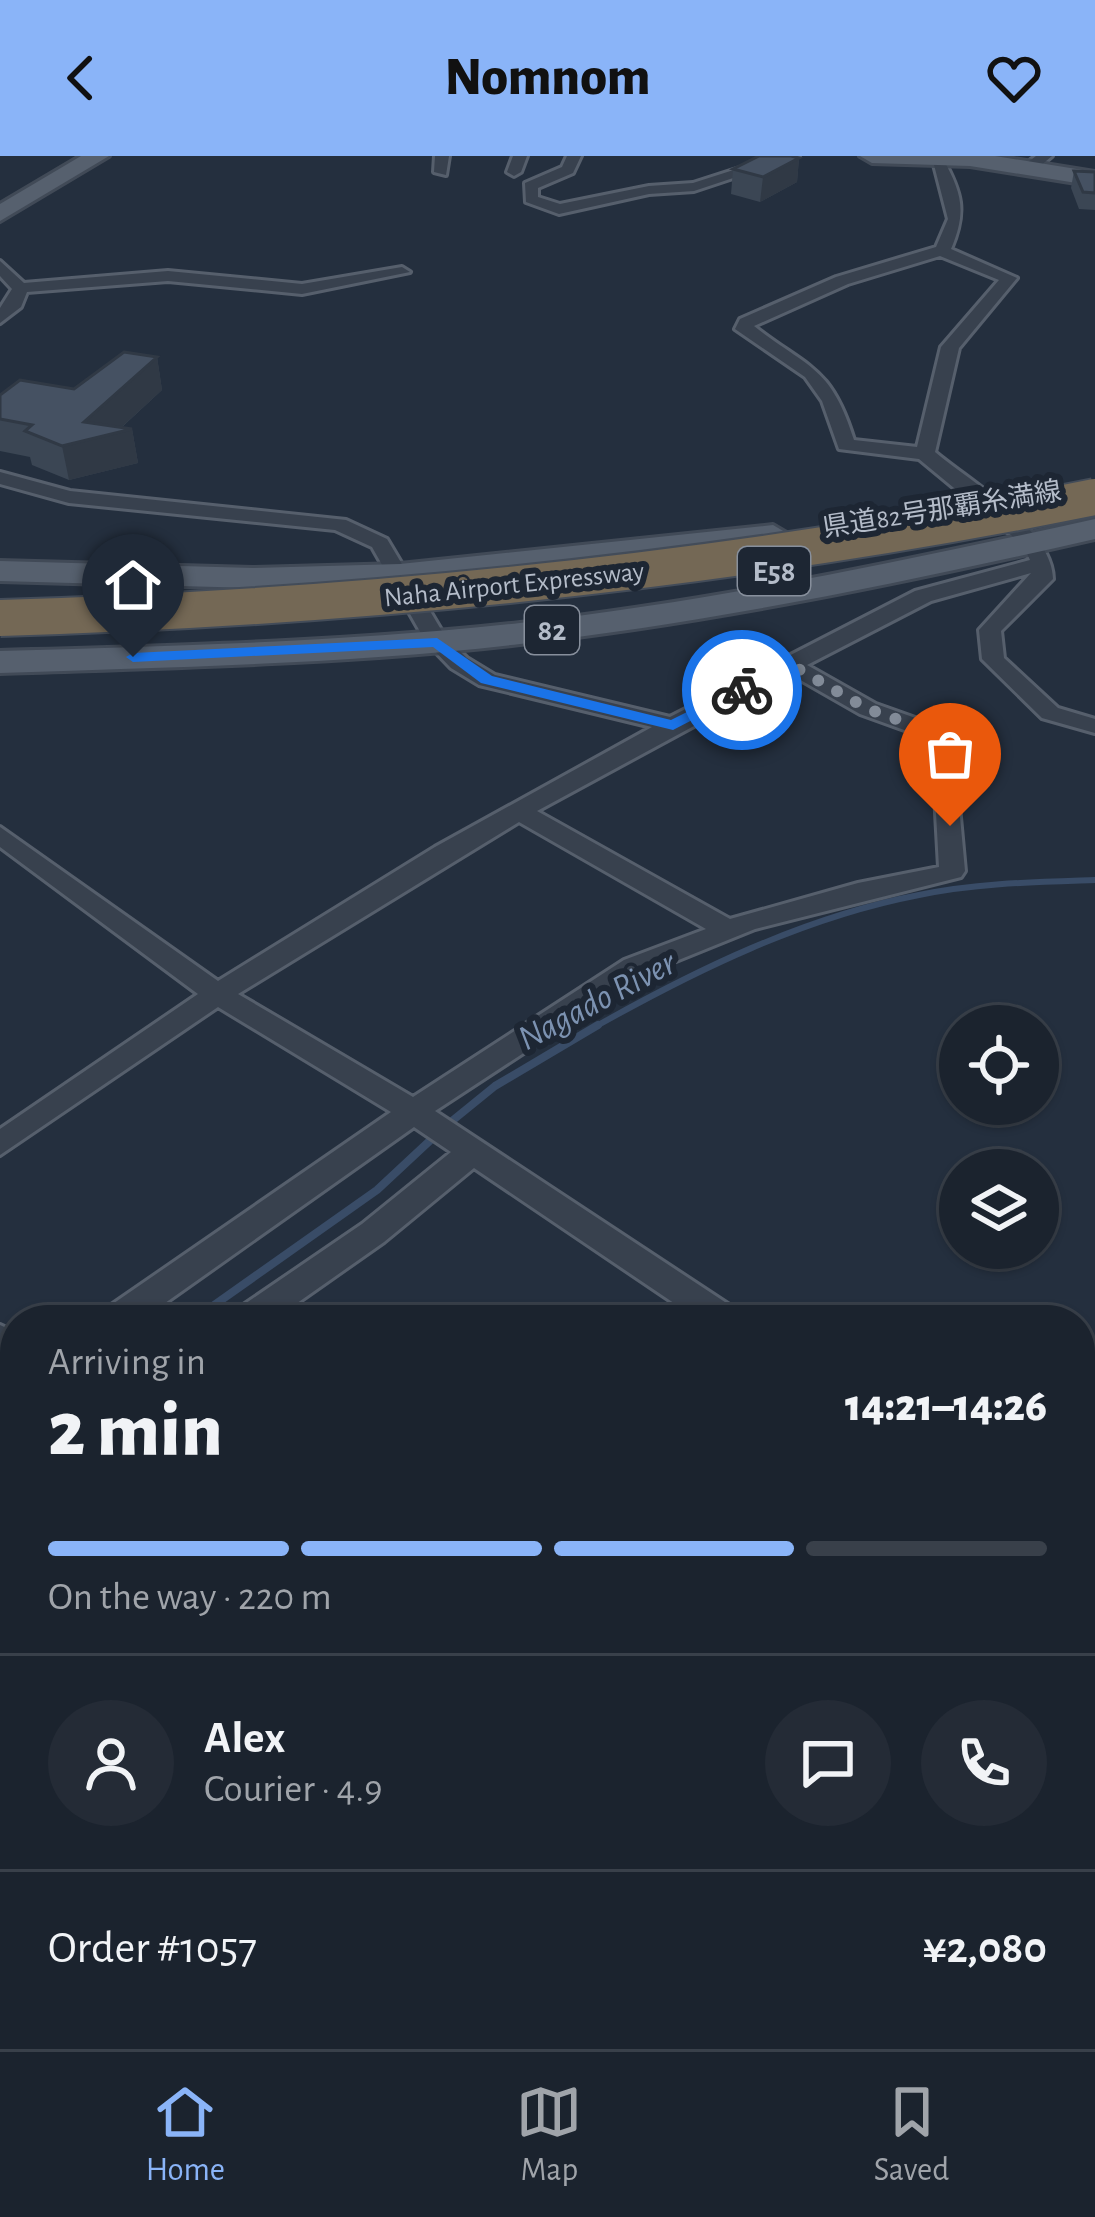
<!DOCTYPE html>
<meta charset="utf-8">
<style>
:root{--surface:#1b232e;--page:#242b36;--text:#f1f3f6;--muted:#a0a4aa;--line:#39404a;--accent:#8ab4f8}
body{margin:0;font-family:"Alegreya Sans","Noto Sans JP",sans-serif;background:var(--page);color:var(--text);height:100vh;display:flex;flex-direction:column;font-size:45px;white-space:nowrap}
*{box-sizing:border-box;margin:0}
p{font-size:39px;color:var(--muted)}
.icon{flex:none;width:66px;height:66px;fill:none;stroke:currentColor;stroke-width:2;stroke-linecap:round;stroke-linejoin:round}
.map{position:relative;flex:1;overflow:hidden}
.details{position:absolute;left:0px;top:1149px;width:1095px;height:744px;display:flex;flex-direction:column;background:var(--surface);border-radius:48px 48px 0 0;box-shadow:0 3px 9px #0004,0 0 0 3px var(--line)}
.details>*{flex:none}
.fabs{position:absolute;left:939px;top:849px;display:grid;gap:24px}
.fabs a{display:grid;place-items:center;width:120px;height:120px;border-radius:50%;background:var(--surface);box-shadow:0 3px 9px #0004,0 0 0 3px var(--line);font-size:60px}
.pin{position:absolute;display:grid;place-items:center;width:102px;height:102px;color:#fff;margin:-123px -51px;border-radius:50% 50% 50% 0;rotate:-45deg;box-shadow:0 0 12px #0007}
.pin .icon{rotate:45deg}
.courier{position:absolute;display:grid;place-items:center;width:120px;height:120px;margin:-60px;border:9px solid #1a73e8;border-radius:50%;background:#fff;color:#222;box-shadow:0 3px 15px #0007}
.summary em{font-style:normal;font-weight:800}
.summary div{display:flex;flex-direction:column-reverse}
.summary{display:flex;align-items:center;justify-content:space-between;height:204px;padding:0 48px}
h1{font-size:78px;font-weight:800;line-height:90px}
.bar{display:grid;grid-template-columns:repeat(4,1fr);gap:18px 12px;align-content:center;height:144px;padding:0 48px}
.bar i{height:15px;border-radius:9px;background:var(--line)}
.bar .on{background:var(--accent)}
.bar p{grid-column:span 4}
.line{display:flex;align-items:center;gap:30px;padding:0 48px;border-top:3px solid var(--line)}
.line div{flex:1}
.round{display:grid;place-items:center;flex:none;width:126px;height:126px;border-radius:63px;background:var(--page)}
header{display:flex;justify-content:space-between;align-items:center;height:156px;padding:0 48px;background:var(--accent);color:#111;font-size:54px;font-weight:800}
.tabs{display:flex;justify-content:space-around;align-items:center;height:168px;border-top:3px solid var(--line);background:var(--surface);font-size:33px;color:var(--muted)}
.tabs a{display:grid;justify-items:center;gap:6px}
.tabs .on{color:var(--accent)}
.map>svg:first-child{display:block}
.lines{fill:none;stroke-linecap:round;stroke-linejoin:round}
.stream-far1{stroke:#394c67;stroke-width:6}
.stream{stroke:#394c67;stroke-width:8}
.minor-casing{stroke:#565f6c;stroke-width:6}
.primary-casing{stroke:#414a57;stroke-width:6}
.minor{fill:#38414e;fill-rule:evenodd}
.primary{fill:#56606e;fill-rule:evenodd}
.motorway-bridge-casing{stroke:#434c59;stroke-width:40;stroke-linecap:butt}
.motorway-bridge{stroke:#746855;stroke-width:36}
.wall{fill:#3b4654}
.shaded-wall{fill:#303945}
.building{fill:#455162;stroke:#303945;stroke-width:3}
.route{fill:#1a73e8}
.done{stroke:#828b98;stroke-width:12;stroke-dasharray:0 21.6}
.labels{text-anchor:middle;stroke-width:12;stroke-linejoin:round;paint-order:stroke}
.far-street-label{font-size:27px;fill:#b4bcc9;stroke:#1d2633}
.shield{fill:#1d2633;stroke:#878f9c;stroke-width:3}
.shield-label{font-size:30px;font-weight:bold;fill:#b4bcc9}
.water-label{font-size:36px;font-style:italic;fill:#7c92b1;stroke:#1d2633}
</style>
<header><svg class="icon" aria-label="back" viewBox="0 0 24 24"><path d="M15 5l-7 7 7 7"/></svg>Nomnom<svg class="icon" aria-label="heart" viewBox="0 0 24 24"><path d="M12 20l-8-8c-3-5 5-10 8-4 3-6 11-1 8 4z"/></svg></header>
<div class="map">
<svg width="1095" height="1893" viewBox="0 0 1095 1893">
<rect width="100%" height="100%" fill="#242f3e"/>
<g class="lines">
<path class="stream-far1" d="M 593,872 C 694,815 804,761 919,739 C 977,727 1036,726 1095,724"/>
<path class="stream" d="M 447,969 L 495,930 L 598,869
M 193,1164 L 377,1034 L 436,979
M 0,1303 L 15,1292"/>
<g class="minor-casing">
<path id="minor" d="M 435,0 L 449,0 L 446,19 L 434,16 Z
M 513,0 L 527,0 L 521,16 L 514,20 L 507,16 Z
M 567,0 L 581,0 L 573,17 L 538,32 L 538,41 L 560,48 L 649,30 L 693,27 L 777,0 L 799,0 L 694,35 L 649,38 L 559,58 L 526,46 L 525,27 L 562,11 Z
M 1036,0 L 1052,0 L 1033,16 L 1023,16 L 1023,10 Z
M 932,1 L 942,1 C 962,37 967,55 951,93 L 1017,122 L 959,192 L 935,296 C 972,327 1052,373 1053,423 L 1001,475 L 1004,502 L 1058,552 L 1095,563 L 1095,577 L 1042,562 L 982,503 L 979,474 L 1031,417 L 931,445 L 807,509 L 876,548 L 952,575 L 965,715 L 961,721 L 755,773 L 644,818 L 435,955 L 737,1154 L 742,1164 L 699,1164 L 474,1012 L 384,1086 L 273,1164 L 231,1164 L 236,1154 L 362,1068 L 451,996 L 414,971 L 141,1164 L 99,1164 L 104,1154 L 391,956 L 218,851 L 0,999 L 0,973 L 198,838 L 0,691 L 0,671 L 218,825 L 435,691 L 652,571 L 479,529 L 451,512 L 426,486 L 372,391 L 335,374 L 69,347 L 0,328 L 0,316 L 70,335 L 346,364 L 387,383 L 446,482 L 467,502 L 495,519 L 670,561 L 915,435 L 1030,404 L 1023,389 L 919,303 L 839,293 L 822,245 L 805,221 L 735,173 L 740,163 L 836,121 L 936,91 L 948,63 ZM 940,100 L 999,124 L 941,191 L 917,291 L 854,284 C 831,209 807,212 754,170 L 848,128 ZM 790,518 L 860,558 L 932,584 L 939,711 L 858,727 L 730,763 L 537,655 ZM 519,666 L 706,773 L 624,804 L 413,941 L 238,838 Z
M 0,105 L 24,127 L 168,115 L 302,128 L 402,111 L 410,116 L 302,138 L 168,125 L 27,136 L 21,151 L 0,167 L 0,152 L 12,133 L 0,120 Z
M 0,1169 L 15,1176 L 15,1212 L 0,1205 Z
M 15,1222 L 15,1255 L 0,1262 L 0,1228 Z
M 15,1320 L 15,1358 L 0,1364 L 0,1326 Z
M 1080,1504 L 1095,1511 L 1095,1553 L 1080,1547 Z
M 15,1686 L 15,1729 L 0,1735 L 0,1692 Z
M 556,1878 L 602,1878 L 605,1893 L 559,1893 Z"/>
</g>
<g class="primary-casing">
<path id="primary" d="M 81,0 L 109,0 L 0,65 L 0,48 Z
M 860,0 L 995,0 L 1095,16 L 1095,30 L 970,10 L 872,7 Z
M 1095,363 L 1095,383 C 905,426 714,466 520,488 C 347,508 174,511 0,517 L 0,495 C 174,490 347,486 520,467 C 714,445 905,405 1095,363 Z
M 773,369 L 790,379 L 785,386 L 400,428 L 253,432 L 0,425 L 0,405 L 253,412 L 400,408 Z"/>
</g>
<use href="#minor" class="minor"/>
<use href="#primary" class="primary"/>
<g class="motorway-bridge-casing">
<path id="motorway-bridge" d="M 0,462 C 369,451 733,414 1095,341"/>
</g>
<use href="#motorway-bridge" class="motorway-bridge"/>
</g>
<path class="wall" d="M 799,2 L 797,26 L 760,46 L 731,38 L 733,13 Z
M 1074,15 L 1095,16 L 1095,54 L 1079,53 L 1071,32 Z
M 157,201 L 162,234 L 121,272 L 132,273 L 138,307 L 69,324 L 32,309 L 30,301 L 0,295 L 0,239 L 74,233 Z"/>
<path class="shaded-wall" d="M 799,2 L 797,26 L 760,46 L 763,21 Z
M 157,201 L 162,234 L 114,278 L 132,273 L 138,307 L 69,324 L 62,290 L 84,266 Z"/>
<path class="building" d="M 759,0 L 791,0 L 799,2 L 763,21 L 733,13 Z
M 1074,15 L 1095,16 L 1095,37 L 1083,36 Z
M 124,196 L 157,201 L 84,266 L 132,273 L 62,290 L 25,275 L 32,269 L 0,263 L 0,239 L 20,224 L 74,233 Z"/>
<path class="route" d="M 437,482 L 492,520 L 671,564 L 737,531 L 750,534 L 673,574 L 481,527 L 433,491 L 133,506 L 126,501 L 133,497 Z"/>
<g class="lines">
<path class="done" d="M 742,534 L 791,509 L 868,553 L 944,580 L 950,670"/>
</g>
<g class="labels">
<g class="far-street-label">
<text transform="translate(942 353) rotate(-9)" y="9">県道82号那覇糸満線</text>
<text transform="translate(514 428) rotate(-6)" y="9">Naha Airport Expressway</text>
</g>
<g class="shield">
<rect x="738" y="391" width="72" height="48" rx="9"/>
<rect x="525" y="450" width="54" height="48" rx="9"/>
</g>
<g class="shield-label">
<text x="774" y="425">E58</text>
<text x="552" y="484">82</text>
</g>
<g class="water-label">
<text transform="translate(596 843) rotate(-28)" y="13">Nagado River</text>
</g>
</g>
</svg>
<div class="fabs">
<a><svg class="icon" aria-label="locate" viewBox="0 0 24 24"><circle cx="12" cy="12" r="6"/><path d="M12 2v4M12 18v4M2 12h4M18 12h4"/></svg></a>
<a><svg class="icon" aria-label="layers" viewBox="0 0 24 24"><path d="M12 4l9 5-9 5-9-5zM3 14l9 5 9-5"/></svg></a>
</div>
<div class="pin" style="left:950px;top:670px;background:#ea580c"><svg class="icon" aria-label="bag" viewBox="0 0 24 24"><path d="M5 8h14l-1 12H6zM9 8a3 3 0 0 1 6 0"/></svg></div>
<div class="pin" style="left:133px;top:501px;background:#1f2937"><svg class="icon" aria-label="home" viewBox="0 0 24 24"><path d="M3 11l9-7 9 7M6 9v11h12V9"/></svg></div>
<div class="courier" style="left:742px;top:534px"><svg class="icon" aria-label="bike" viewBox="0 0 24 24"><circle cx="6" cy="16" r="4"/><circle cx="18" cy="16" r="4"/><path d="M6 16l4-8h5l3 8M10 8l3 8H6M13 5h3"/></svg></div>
<section class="details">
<div class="summary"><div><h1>2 min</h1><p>Arriving in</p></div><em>14:21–14:26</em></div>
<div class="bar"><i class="on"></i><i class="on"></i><i class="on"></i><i></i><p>On the way · 220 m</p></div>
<div class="line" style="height:216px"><a class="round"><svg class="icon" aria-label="person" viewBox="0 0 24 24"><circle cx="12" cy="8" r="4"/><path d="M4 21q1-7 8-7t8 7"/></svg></a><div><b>Alex</b><p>Courier · 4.9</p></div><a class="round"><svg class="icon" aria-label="chat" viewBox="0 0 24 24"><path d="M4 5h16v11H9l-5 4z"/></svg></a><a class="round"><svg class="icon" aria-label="phone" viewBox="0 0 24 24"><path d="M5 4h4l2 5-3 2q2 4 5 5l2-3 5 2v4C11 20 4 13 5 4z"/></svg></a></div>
<div class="line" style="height:156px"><div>Order #1057</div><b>¥2,080</b></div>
</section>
</div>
<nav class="tabs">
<a class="on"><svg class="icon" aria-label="home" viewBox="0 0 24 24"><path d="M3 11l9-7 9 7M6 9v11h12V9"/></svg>Home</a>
<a><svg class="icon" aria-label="map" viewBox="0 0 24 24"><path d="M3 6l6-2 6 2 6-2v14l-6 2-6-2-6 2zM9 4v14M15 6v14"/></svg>Map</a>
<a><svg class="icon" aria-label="saved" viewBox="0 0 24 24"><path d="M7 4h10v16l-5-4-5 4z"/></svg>Saved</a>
</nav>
